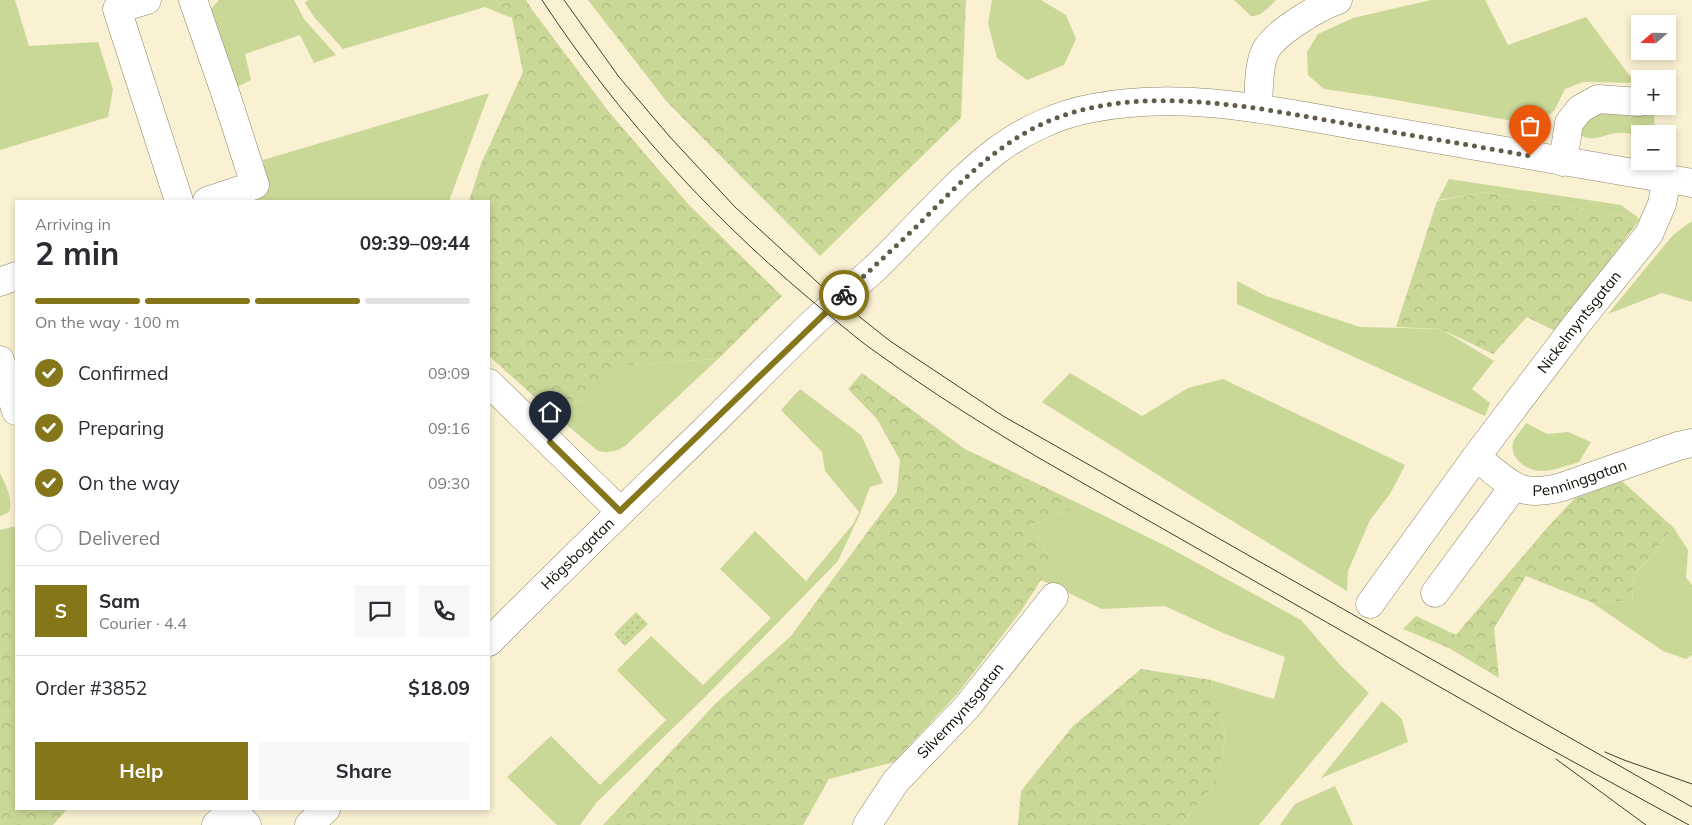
<!DOCTYPE html>
<meta charset="utf-8">
<style>
:root{--surface:#fff;--page:#f7f7f7;--text:#2b2b33;--muted:#7c7c81;--line:#e1e1e2;--accent:#857619}
body{margin:0;font-family:Mulish,sans-serif;background:var(--page);color:var(--text);height:100vh;display:flex;flex-direction:column;font-size:19px;white-space:nowrap}
*{box-sizing:border-box;margin:0}
p{font-size:16px;color:var(--muted)}
.icon{flex:none;width:28px;height:28px;fill:none;stroke:currentColor;stroke-width:2;stroke-linecap:round;stroke-linejoin:round}
.map{position:relative;flex:1;overflow:hidden}
.panel{position:absolute;left:15px;top:200px;width:475px;height:610px;display:flex;flex-direction:column;background:var(--surface);border-radius:0px;box-shadow:0 2px 8px #0003}
.panel>*{flex:none}
.needle{width:32px;rotate:250deg}
.tools{position:absolute;left:1631px;top:15px;display:grid;gap:10px}
.tools a{display:grid;place-items:center;width:45px;height:45px;border-radius:0px;background:var(--surface);box-shadow:0 2px 8px #0003;font-size:25px}
.pin{position:absolute;display:grid;place-items:center;width:42px;height:42px;color:#fff;margin:-51px -21px;border-radius:50% 50% 50% 0;rotate:-45deg;box-shadow:0 0 5px #0007}
.pin .icon{rotate:45deg}
.courier{position:absolute;display:grid;place-items:center;width:50px;height:50px;margin:-25px;border:4px solid #857619;border-radius:50%;background:#fff;color:#222;box-shadow:0 1px 6px #0007}
.overview em{font-style:normal;font-weight:700}
.overview div{display:flex;flex-direction:column-reverse}
.overview{display:flex;align-items:center;justify-content:space-between;height:85px;padding:0 20px}
h1{font-size:32px;font-weight:700;line-height:38px}
.bar{display:grid;grid-template-columns:repeat(4,1fr);gap:8px 5px;align-content:center;height:60px;padding:0 20px}
.bar i{height:6px;border-radius:4px;background:var(--line)}
.bar .active{background:var(--accent)}
.bar p{grid-column:span 4}
.line{display:flex;align-items:center;gap:12px;padding:0 20px;border-top:1px solid var(--line)}
.line div{flex:1}
.round{display:grid;place-items:center;flex:none;width:52px;height:52px;border-radius:0px;background:var(--page)}
ol{padding:0 20px;list-style:none}
li{display:flex;align-items:center;gap:15px;height:55px}
li p{margin-inline-start:auto}
li .icon{padding:5px;border-radius:50%;background:var(--accent);color:#fff;stroke-width:4}
li:last-child{color:var(--muted)}
li i{width:28px;height:28px;border:2px solid var(--line);border-radius:50%}
.action{display:flex;gap:10px;margin-top:auto;padding:10px 20px}
.action a{flex:1;height:58px;border-radius:0px;background:var(--accent);color:#fff;font-size:20px;font-weight:700;line-height:58px;text-align:center}
.action a+a{background:var(--page);color:var(--text)}
.map>svg:first-child{display:block}
.green{fill:#c9d897}
.forest{fill:url(#forest-crowns)}
.garden{fill:url(#garden-dots)}
.lines{fill:none;stroke-linecap:round;stroke-linejoin:round}
.minor-casing{stroke:#8d8468;stroke-width:29}
.minor{stroke:#fff;stroke-width:28}
.tram{stroke:#423d2f;stroke-width:1}
.done{stroke:#635c4c;stroke-width:5;stroke-dasharray:0 9}
.route{stroke:#857619;stroke-width:6}
.labels{text-anchor:middle;stroke-width:4.5;stroke-linejoin:round;paint-order:stroke}
.street-label{font-size:15px;fill:#110d04;stroke:#faf0d2}
</style>
<div class="map">
<svg width="1692" height="825" viewBox="0 0 1692 825">
<defs>
<pattern id="forest-crowns" width="20" height="18" patternUnits="userSpaceOnUse" patternTransform="scale(1.25)"><rect width="20" height="18" fill="#c9d897"/><path d="M2 6a3 3 0 1 1 6 0M12 15a3 3 0 1 1 6 0" fill="none" stroke="#acb880"/></pattern>
<pattern id="garden-dots" width="8" height="8" patternUnits="userSpaceOnUse" patternTransform="scale(1.25)"><rect width="8" height="8" fill="#c9d897"/><path d="M2 2h.1M6 6h.1" fill="none" stroke="#acb880" stroke-width="1.8" stroke-linecap="round"/></pattern>
</defs>
<rect width="100%" height="100%" fill="#faf0d2"/>
<path class="green" d="M 0,0 L 15,0 L 29,46 L 98,42 L 113,89 L 108,117 L 0,150 Z
M 219,0 L 294,0 L 304,19 L 336,55 L 314,63 L 300,35 L 245,54 L 251,80 L 235,88 L 208,12 Z
M 308,0 L 496,0 L 512,18 L 485,7 L 343,49 L 314,17 L 305,3 Z
M 992,0 L 1041,0 L 1066,15 L 1076,39 L 1064,65 L 1027,80 L 997,58 L 988,23 Z
M 1234,0 L 1276,0 C 1269,7 1261,17 1251,16 Z
M 1431,0 L 1485,0 L 1508,45 L 1586,17 L 1635,83 L 1583,82 L 1565,89 L 1554,111 L 1536,125 L 1379,97 L 1324,89 L 1308,75 L 1307,52 L 1318,34 L 1353,18 Z
M 489,93 L 449,201 L 243,201 L 267,185 L 263,160 Z
M 1598,111 L 1652,113 L 1654,114 L 1655,134 L 1640,134 L 1640,136 C 1634,135 1626,132 1620,133 C 1602,133 1595,145 1577,133 Z
M 1449,179 L 1621,205 L 1640,219 L 1485,192 L 1438,200 Z
M 1692,221 L 1692,302 L 1662,293 L 1608,314 L 1673,235 Z
M 1237,281 L 1266,296 L 1360,327 L 1441,329 L 1494,361 L 1472,389 L 1490,403 L 1485,416 L 1237,304 Z
M 718,359 L 625,446 C 616,452 609,453 598,451 L 549,410 L 592,398 L 626,365 Z
M 1070,373 L 1142,416 L 1188,388 L 1223,379 L 1405,465 L 1390,494 L 1370,520 L 1348,571 L 1347,591 L 1198,500 L 1042,402 Z
M 800,389 L 861,435 L 883,483 L 870,487 L 859,516 L 838,561 L 707,695 L 597,802 L 580,825 L 557,825 L 507,777 L 551,736 L 600,785 L 666,720 L 617,670 L 651,636 L 703,685 L 771,618 L 720,569 L 755,531 L 806,581 L 853,524 L 859,512 L 825,471 L 822,452 L 781,410 Z
M 1526,423 L 1547,434 L 1568,432 L 1591,442 L 1579,462 C 1569,465 1550,472 1540,471 C 1525,470 1507,456 1514,440 C 1517,434 1523,428 1526,423 Z
M 0,473 C 5,483 15,503 8,513 L 0,516 Z
M 1082,505 L 1166,546 L 1301,620 L 1340,665 L 1369,693 L 1259,825 L 1181,825 L 1216,783 L 1226,736 L 1211,680 L 1274,699 L 1285,657 L 1223,633 L 1165,606 L 1102,609 L 1041,580 L 1052,563 L 1031,525 Z
M 16,526 L 16,577 L 0,568 L 0,530 Z
M 1673,527 L 1688,550 L 1686,578 L 1692,585 L 1692,655 L 1686,659 L 1663,651 L 1591,602 L 1632,601 L 1634,574 L 1649,559 Z
M 1382,701 L 1402,719 L 1408,742 L 1321,778 Z
M 1335,786 L 1353,825 L 1280,825 L 1295,804 Z"/>
<path class="forest" d="M 496,0 L 526,0 L 533,11 L 609,112 L 689,205 L 782,296 L 718,359 L 626,365 L 592,398 L 549,410 L 489,356 L 489,201 L 469,201 L 481,164 L 523,72 L 512,18 Z
M 588,0 L 966,0 L 961,118 L 820,256 L 667,102 Z
M 1485,192 L 1640,219 L 1557,332 L 1527,317 L 1493,354 L 1441,329 L 1396,327 L 1437,201 Z
M 862,373 L 965,449 L 1082,505 L 1031,525 L 1052,563 L 1021,611 L 958,693 L 894,762 L 829,779 L 803,825 L 603,825 L 716,703 L 791,636 L 897,492 L 900,460 L 877,419 L 848,389 Z
M 1622,481 L 1673,527 L 1649,559 L 1634,574 L 1632,601 L 1591,602 L 1526,576 L 1494,628 L 1499,678 L 1449,648 L 1403,629 L 1416,616 L 1456,635 L 1546,529 L 1575,498 Z
M 0,568 L 16,577 L 16,809 L 67,809 L 53,825 L 0,825 Z
M 1141,669 L 1211,680 L 1226,736 L 1216,783 L 1181,825 L 1018,825 L 1021,791 L 1073,726 Z"/>
<path class="garden" d="M 636,612 L 648,624 L 625,646 L 614,634 Z"/>
<g class="lines">
<g class="minor-casing">
<g id="minor">
<path d="M 147,0 L 117,9 L 179,201"/>
<path d="M 193,0 L 226,95 L 255,185 L 207,201"/>
<path d="M 1258,107 C 1259,92 1258,64 1266,50 C 1276,32 1318,7 1338,0"/>
<path d="M 1563,162 L 1569,123 L 1580,109 L 1598,99 L 1640,102"/>
<path d="M 0,282 L 16,276"/>
<path d="M 0,360 L 16,411"/>
<path d="M 489,383 L 620,511"/>
<path id="s1" d="M 1476,457 C 1510,483 1517,499 1562,487 L 1678,446 L 1692,443"/>
<path d="M 1435,593 L 1514,486"/>
<path id="s2" d="M 1370,604 L 1476,457 L 1576,325 L 1649,234 L 1662,204 L 1667,179"/>
<path id="s3" d="M 489,642 C 559,571 631,502 703,432 C 740,396 776,358 814,322 C 834,304 854,287 873,270 C 914,231 951,186 996,151 C 1024,130 1059,114 1093,108 C 1190,89 1287,114 1383,130 C 1486,148 1589,166 1692,183"/>
<path d="M 216,825 L 232,810 L 247,825"/>
<path d="M 309,825 L 326,809"/>
<path id="s4" d="M 867,825 L 896,781 L 967,707 L 1054,597"/>
</g>
</g>
<use href="#minor" class="minor"/>
<path class="tram" d="M 542,0 C 620,119 719,226 829,315 C 846,329 862,343 880,355 C 931,392 985,426 1039,458 L 1517,731 L 1689,825
M 564,0 L 619,77 L 670,137 L 735,207 L 827,291 L 890,341 L 1003,416 L 1692,807
M 1605,752 L 1624,760 L 1692,784
M 1556,759 L 1646,825"/>
</g>
<g class="lines">
<path class="done" d="M 844,295 C 868,272 892,250 916,227 C 950,193 983,157 1025,133 C 1121,77 1251,107 1354,125 C 1412,136 1471,145 1530,156"/>
<path class="route" d="M 550,442 L 620,511 L 844,295"/>
</g>
<g class="labels">
<g class="street-label">
<text dy="5" stroke="none"><textPath href="#s2" startOffset="351">Nickelmyntsgatan</textPath></text>
<text dy="5" stroke="none"><textPath href="#s1" startOffset="116">Penninggatan</textPath></text>
<text dy="5" stroke="none"><textPath href="#s3" startOffset="125">Högsbogatan</textPath></text>
<text dy="5" stroke="none"><textPath href="#s4" startOffset="148">Silvermyntsgatan</textPath></text>
</g>
</g>
</svg>
<div class="tools">
<a><svg class="needle" viewBox="-14 -14 28 28"><path d="M0-13l5 13h-10z" fill="#e53935"/><path d="M0 13l5-13h-10z" fill="#7c7c81"/></svg></a>
<a>+</a>
<a>−</a>
</div>
<div class="pin" style="left:1530px;top:156px;background:#ea580c"><svg class="icon" aria-label="bag" viewBox="0 0 24 24"><path d="M5 8h14l-1 12H6zM9 8a3 3 0 0 1 6 0"/></svg></div>
<div class="pin" style="left:550px;top:442px;background:#1f2937"><svg class="icon" aria-label="home" viewBox="0 0 24 24"><path d="M3 11l9-7 9 7M6 9v11h12V9"/></svg></div>
<div class="courier" style="left:844px;top:295px"><svg class="icon" aria-label="bike" viewBox="0 0 24 24"><circle cx="6" cy="16" r="4"/><circle cx="18" cy="16" r="4"/><path d="M6 16l4-8h5l3 8M10 8l3 8H6M13 5h3"/></svg></div>
<section class="panel">
<div class="overview"><div><h1>2 min</h1><p>Arriving in</p></div><em>09:39–09:44</em></div>
<div class="bar"><i class="active"></i><i class="active"></i><i class="active"></i><i></i><p>On the way · 100 m</p></div>
<ol>
<li><svg class="icon" aria-label="check" viewBox="0 0 24 24"><path d="M5 12l5 5 9-10"/></svg>Confirmed<p>09:09</p></li>
<li><svg class="icon" aria-label="check" viewBox="0 0 24 24"><path d="M5 12l5 5 9-10"/></svg>Preparing<p>09:16</p></li>
<li><svg class="icon" aria-label="check" viewBox="0 0 24 24"><path d="M5 12l5 5 9-10"/></svg>On the way<p>09:30</p></li>
<li><i></i>Delivered</li>
</ol>
<div class="line" style="height:90px"><b class="round" style="background:var(--accent);color:#fff">S</b><div><b>Sam</b><p>Courier · 4.4</p></div><a class="round"><svg class="icon" aria-label="chat" viewBox="0 0 24 24"><path d="M4 5h16v11H9l-5 4z"/></svg></a><a class="round"><svg class="icon" aria-label="phone" viewBox="0 0 24 24"><path d="M5 4h4l2 5-3 2q2 4 5 5l2-3 5 2v4C11 20 4 13 5 4z"/></svg></a></div>
<div class="line" style="height:65px"><div>Order #3852</div><b>$18.09</b></div>
<div class="action"><a>Help</a><a>Share</a></div>
</section>
</div>
